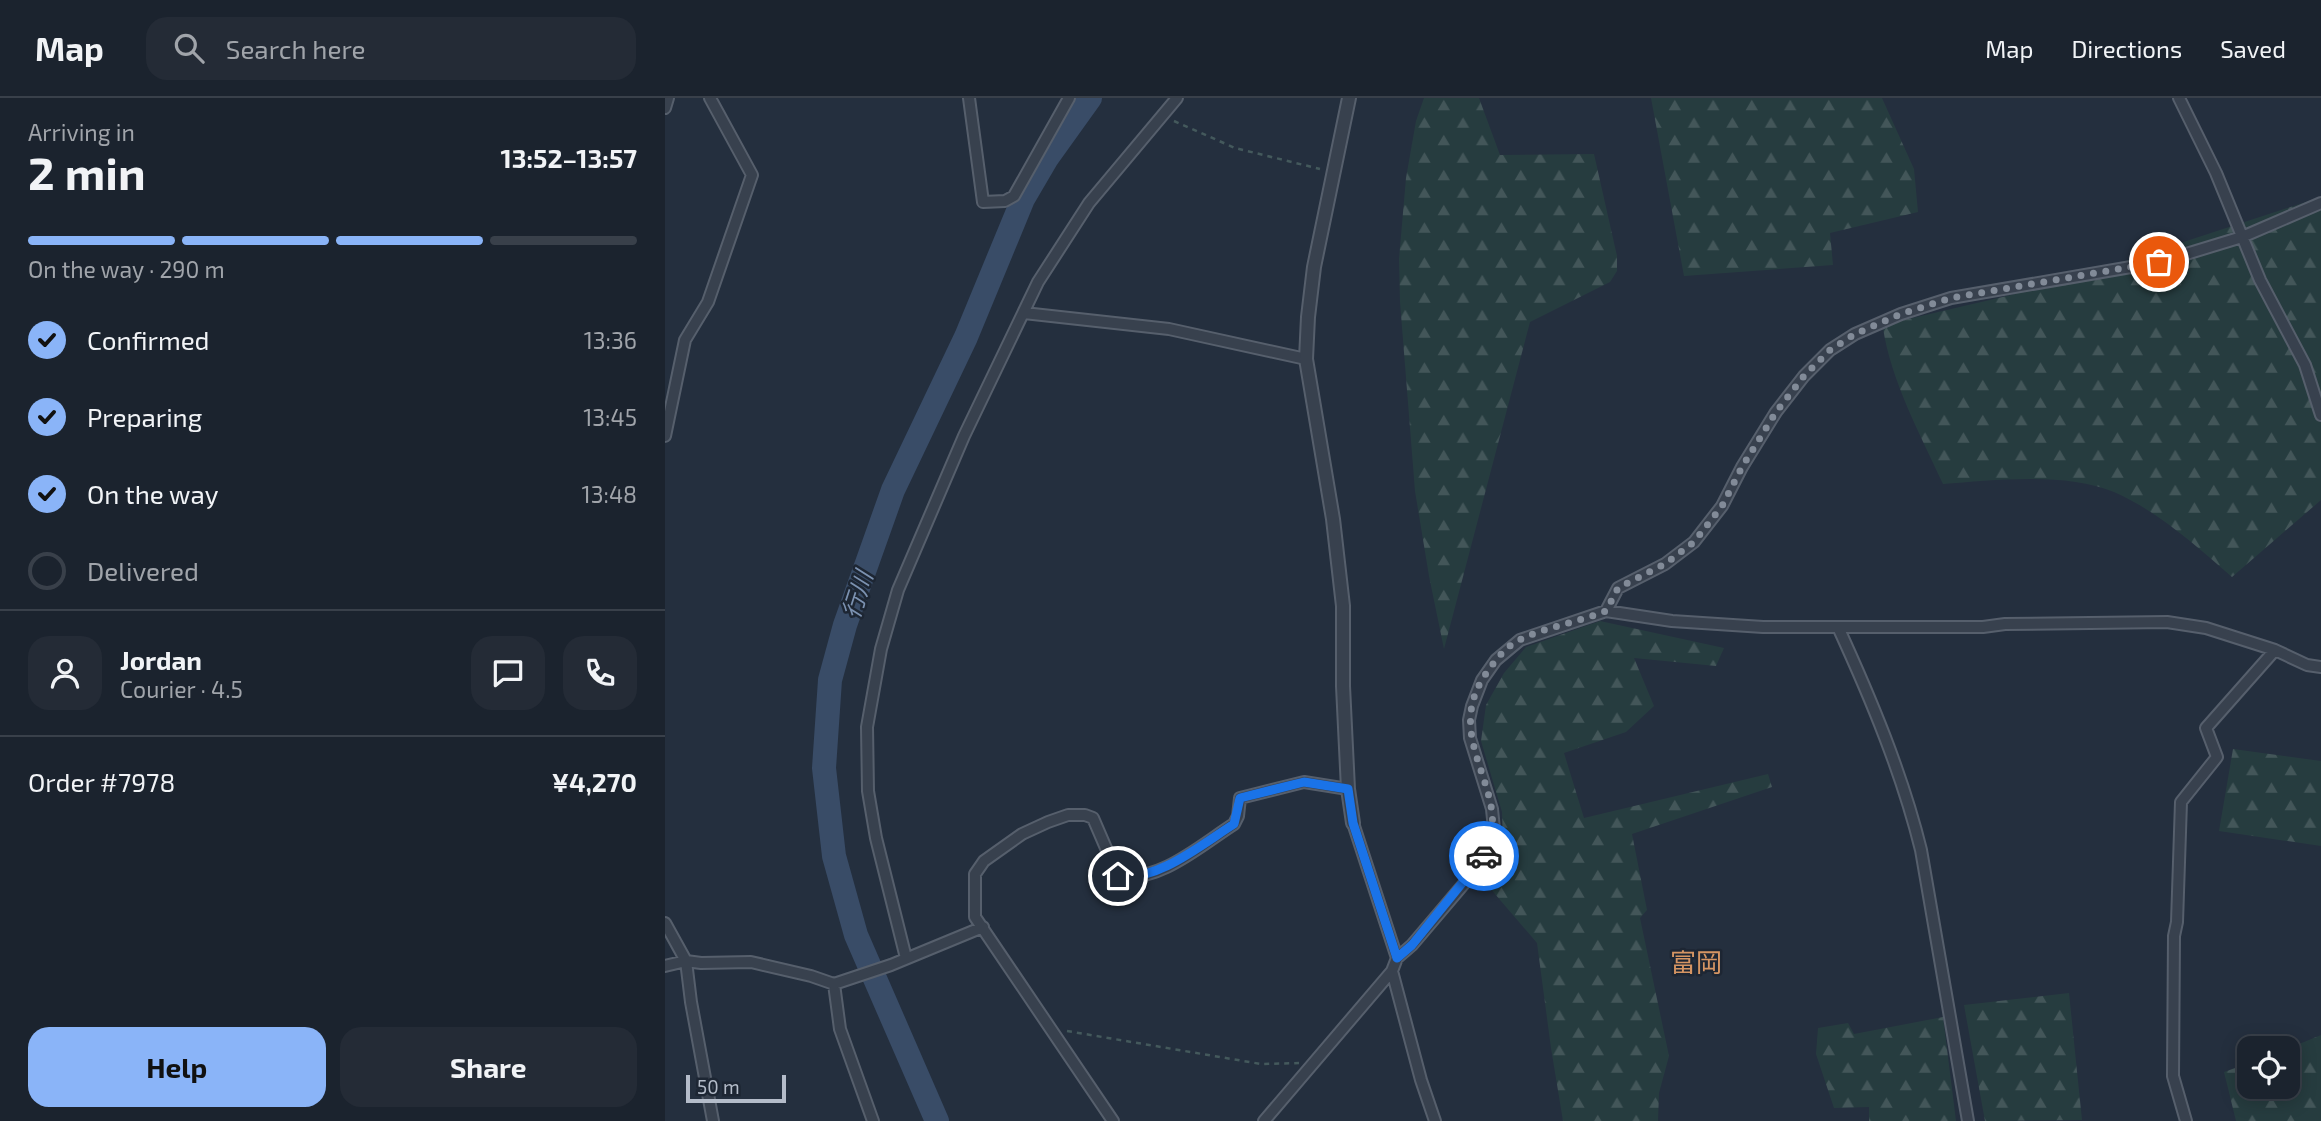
<!DOCTYPE html>
<meta charset="utf-8">
<style>
:root{--surface:#1b232e;--page:#242b36;--text:#f1f3f6;--muted:#a0a4aa;--line:#39404a;--accent:#8ab4f8}
body{margin:0;font-family:"Exo 2","Noto Sans JP",sans-serif;background:var(--page);color:var(--text);height:100vh;display:flex;flex-direction:column;font-size:26px;white-space:nowrap}
*{box-sizing:border-box;margin:0}
p{font-size:23px;color:var(--muted)}
.icon{flex:none;width:38px;height:38px;fill:none;stroke:currentColor;stroke-width:2;stroke-linecap:round;stroke-linejoin:round}
.map{position:relative;flex:1;overflow:hidden}
.drawer{display:flex;flex-direction:column;background:var(--surface);width:665px}
.drawer>*{flex:none}
.fabs{position:absolute;left:1572px;top:938px;display:grid;gap:14px}
.fabs a{display:grid;place-items:center;width:63px;height:63px;border-radius:14px;background:var(--surface);box-shadow:0 4px 18px #0003,0 0 0 2px var(--line);font-size:35px}
.scale{position:absolute;left:21px;bottom:18px;width:100px;box-sizing:border-box;padding-left:7px;border:4px solid #b4bcc9;border-top:0;font-size:19px;line-height:24px;white-space:nowrap;color:#b4bcc9;-webkit-text-stroke:5px #1d2633;paint-order:stroke}
.pin{position:absolute;display:grid;place-items:center;width:60px;height:60px;color:#fff;margin:-30px;border:4px solid #fff;border-radius:50%;box-shadow:0 2px 7px #0007}
.courier{position:absolute;display:grid;place-items:center;width:70px;height:70px;margin:-35px;border:5px solid #1a73e8;border-radius:50%;background:#fff;color:#222;box-shadow:0 2px 9px #0007}
.overview em{font-style:normal;font-weight:700}
.overview div{display:flex;flex-direction:column-reverse}
.overview{display:flex;align-items:center;justify-content:space-between;height:119px;padding:0 28px}
h1{font-size:46px;font-weight:700;line-height:52px}
.bar{display:grid;grid-template-columns:repeat(4,1fr);gap:10px 7px;align-content:center;height:84px;padding:0 28px}
.bar i{height:9px;border-radius:5px;background:var(--line)}
.bar .selected{background:var(--accent)}
.bar p{grid-column:span 4}
.line{display:flex;align-items:center;gap:18px;padding:0 28px;border-top:2px solid var(--line)}
.line div{flex:1}
.round{display:grid;place-items:center;flex:none;width:74px;height:74px;border-radius:21px;background:var(--page)}
ol{padding:0 28px;list-style:none}
li{display:flex;align-items:center;gap:21px;height:77px}
li p{margin-inline-start:auto}
li .icon{padding:7px;border-radius:50%;background:var(--accent);color:#111;stroke-width:4}
li:last-child{color:var(--muted)}
li i{width:38px;height:38px;border:4px solid var(--line);border-radius:50%}
.action{display:flex;gap:14px;margin-top:auto;padding:14px 28px}
.action a{flex:1;height:80px;border-radius:21px;background:var(--accent);color:#111;font-size:28px;font-weight:700;line-height:80px;text-align:center}
.action a+a{background:var(--page);color:var(--text)}
header{display:flex;align-items:center;gap:42px;box-sizing:border-box;height:98px;padding:0 35px;background:var(--surface);border-bottom:2px solid var(--line)}
header strong{font-size:33px}
nav{display:flex;gap:38px;margin-inline-start:auto;font-size:24px}
.search{width:490px;height:63px;background:var(--page);display:flex;align-items:center;gap:18px;box-sizing:border-box;padding:0 24px;border-radius:21px;color:var(--muted);font-size:26px}
main{display:flex;flex:1;min-height:0}
.map>svg:first-child{display:block}
.forest{fill:url(#forest-firs)}
.lines{fill:none;stroke-linecap:round;stroke-linejoin:round}
.river{stroke:#394c67;stroke-width:24}
.minor-casing{stroke:#565f6c;stroke-width:14}
.tertiary-casing{stroke:#565f6c;stroke-width:16}
.path{stroke:#44595c;stroke-width:2.5;stroke-dasharray:5 5;stroke-linecap:butt}
.minor{stroke:#38414e;stroke-width:10}
.tertiary{stroke:#38414e;stroke-width:12}
.done{stroke:#828b98;stroke-width:7;stroke-dasharray:0 12.6}
.route{stroke:#1a73e8;stroke-width:9}
.labels{text-anchor:middle;stroke-width:5;stroke-linejoin:round;paint-order:stroke}
.water-label{font-size:24px;font-style:italic;fill:#7c92b1;stroke:#1d2633}
.quarter-label{font-size:26px;fill:#d59563;stroke:#1d2633}
</style>
<header>
<strong>Map</strong>
<div class="search"><svg class="icon" aria-label="search" viewBox="0 0 24 24"><circle cx="10" cy="10" r="6"/><path d="M15 15l6 6"/></svg>Search here</div>
<nav><a>Map</a><a>Directions</a><a>Saved</a></nav>
</header>
<main>
<section class="drawer">
<div class="overview"><div><h1>2 min</h1><p>Arriving in</p></div><em>13:52–13:57</em></div>
<div class="bar"><i class="selected"></i><i class="selected"></i><i class="selected"></i><i></i><p>On the way · 290 m</p></div>
<ol>
<li><svg class="icon" aria-label="check" viewBox="0 0 24 24"><path d="M5 12l5 5 9-10"/></svg>Confirmed<p>13:36</p></li>
<li><svg class="icon" aria-label="check" viewBox="0 0 24 24"><path d="M5 12l5 5 9-10"/></svg>Preparing<p>13:45</p></li>
<li><svg class="icon" aria-label="check" viewBox="0 0 24 24"><path d="M5 12l5 5 9-10"/></svg>On the way<p>13:48</p></li>
<li><i></i>Delivered</li>
</ol>
<div class="line" style="height:126px"><a class="round"><svg class="icon" aria-label="person" viewBox="0 0 24 24"><circle cx="12" cy="8" r="4"/><path d="M4 21q1-7 8-7t8 7"/></svg></a><div><b>Jordan</b><p>Courier · 4.5</p></div><a class="round"><svg class="icon" aria-label="chat" viewBox="0 0 24 24"><path d="M4 5h16v11H9l-5 4z"/></svg></a><a class="round"><svg class="icon" aria-label="phone" viewBox="0 0 24 24"><path d="M5 4h4l2 5-3 2q2 4 5 5l2-3 5 2v4C11 20 4 13 5 4z"/></svg></a></div>
<div class="line" style="height:91px"><div>Order #7978</div><b>¥4,270</b></div>
<div class="action"><a>Help</a><a>Share</a></div>
</section>
<div class="map">
<svg width="1656" height="1023" viewBox="0 0 1656 1023">
<defs>
<pattern id="forest-firs" width="22" height="20" patternUnits="userSpaceOnUse" patternTransform="scale(1.75)"><rect width="22" height="20" fill="#263c3f"/><path d="M5 1l3.5 6h-7zM16 11l3.5 6h-7z" fill="#435659"/></pattern>
</defs>
<rect width="100%" height="100%" fill="#242f3e"/>
<path class="forest" d="M 759,0 L 814,0 L 835,57 L 929,56 L 952,158 L 952,173 L 945,184 L 865,224 L 779,551 L 764,478 L 750,393 L 735,204 L 734,161 L 741,80 L 751,23 Z
M 986,0 L 1217,0 L 1249,71 L 1253,114 L 1165,135 L 1168,167 L 1019,178 Z
M 1656,99 L 1656,402 L 1567,479 C 1530,447 1494,414 1449,394 C 1402,374 1328,382 1278,386 C 1256,338 1226,283 1218,230 L 1222,226 L 1346,197 L 1439,170 Z
M 935,523 L 1059,550 L 1051,568 L 969,560 L 989,608 L 961,634 L 899,655 L 919,720 L 1103,676 L 1107,689 L 967,736 L 982,812 L 975,820 L 1004,958 L 994,995 L 993,1023 L 898,1023 L 886,950 L 872,845 L 818,782 L 838,748 L 837,714 L 816,643 L 821,607 L 839,575 L 861,549 Z
M 1568,651 L 1656,663 L 1656,748 L 1554,733 Z
M 1404,895 L 1417,1022 L 1320,1023 L 1299,907 Z
M 1278,919 L 1291,1023 L 1204,1023 L 1204,1009 L 1169,1010 L 1151,956 L 1153,930 L 1183,925 L 1189,936 Z
M 1656,937 L 1656,1023 L 1571,1023 L 1559,974 L 1584,965 L 1584,989 L 1622,989 L 1622,951 Z"/>
<g class="lines">
<path class="river" d="M 272,1023 L 191,837 L 169,758 L 159,670 L 165,582 L 180,527 L 228,392 L 301,239 L 358,101 L 382,60 L 425,0"/>
<g class="minor-casing">
<path id="minor" d="M 304,0 L 318,104 L 340,103 L 349,98 L 404,0
M 1514,0 L 1551,75 L 1595,182 L 1640,267 L 1656,317
M 0,10 L 3,0
M 359,215 L 504,231 L 641,261
M 0,338 L 20,242 L 43,204 L 87,77 L 45,0
M 941,513 L 953,490 L 1000,466 L 1029,444 L 1057,408 L 1077,369 L 1111,314 L 1139,278 L 1165,252 L 1190,236 L 1236,216 L 1286,200 L 1495,164 L 1577,139 L 1656,105
M 1173,529 C 1206,601 1237,675 1256,752 L 1303,1023
M 688,725 L 732,860
M 0,825 L 21,863 L 26,904 L 48,1023
M 241,860 L 211,740 L 203,693 L 202,629 L 216,551 L 233,492 L 299,338 L 373,184 L 424,105 L 512,0
M 0,868 L 21,863 L 36,865 L 86,864 L 146,878 L 169,886 L 226,867 L 318,829
M 727,873 L 756,982 L 770,1023
M 169,886 L 175,931 L 208,1023
M 448,1023 L 310,819 L 310,776 L 319,763 L 357,736 L 383,724 L 403,717 L 420,717 L 428,720 L 453,778 C 494,785 536,747 569,726 L 573,718 L 575,700 L 639,684 L 683,691
M 599,1023 L 727,873 L 732,860 L 747,847 L 803,781 L 822,752 L 829,731 L 827,711 L 805,640 L 804,622 L 807,608 L 817,582 L 831,562 L 855,542 L 941,513 L 1007,523 L 1098,529 L 1318,529 L 1340,526 L 1502,524 L 1541,530 L 1610,552 L 1642,567 L 1656,569
M 1521,1023 L 1508,978 L 1509,838 L 1512,824 L 1516,704 L 1552,659 L 1541,630 L 1610,552"/>
</g>
<g class="tertiary-casing">
<path id="tertiary" d="M 684,0 L 649,169 L 643,219 L 641,261 L 668,421 L 678,508 L 678,588 L 683,691 L 688,725"/>
</g>
<path class="path" d="M 509,23 L 570,50 L 655,71
M 402,933 L 596,966 L 634,965"/>
<use href="#minor" class="minor"/>
<use href="#tertiary" class="tertiary"/>
</g>
<g class="lines">
<path class="done" d="M 819,758 C 852,696 775,644 820,577 C 830,563 839,550 854,542 C 881,529 913,524 941,513 L 953,490 L 1000,466 L 1029,444 L 1057,408 L 1077,369 L 1111,314 L 1139,278 L 1165,252 L 1190,236 L 1236,216 L 1286,200 L 1494,164"/>
<path class="route" d="M 453,778 C 492,784 537,746 569,726 L 575,700 L 639,684 L 683,691 L 688,725 L 732,860 L 747,847 L 819,758"/>
</g>
<g class="labels">
<g class="water-label">
<text transform="translate(193 497) rotate(-72)" y="8">行川</text>
</g>
<g class="quarter-label">
<text x="1031" y="874">富岡</text>
</g>
</g>
</svg>
<div class="fabs">
<a><svg class="icon" aria-label="locate" viewBox="0 0 24 24"><circle cx="12" cy="12" r="6"/><path d="M12 2v4M12 18v4M2 12h4M18 12h4"/></svg></a>
</div>
<div class="scale">50 m</div>
<div class="pin" style="left:1494px;top:164px;background:#ea580c"><svg class="icon" aria-label="bag" viewBox="0 0 24 24"><path d="M5 8h14l-1 12H6zM9 8a3 3 0 0 1 6 0"/></svg></div>
<div class="pin" style="left:453px;top:778px;background:#1f2937"><svg class="icon" aria-label="home" viewBox="0 0 24 24"><path d="M3 11l9-7 9 7M6 9v11h12V9"/></svg></div>
<div class="courier" style="left:819px;top:758px"><svg class="icon" aria-label="car" viewBox="0 0 24 24"><path d="M5 17H2v-5l4-1 3-4h7l3 4 3 1v5h-3M9 17h6M6 11h13"/><circle cx="7" cy="17" r="2"/><circle cx="17" cy="17" r="2"/></svg></div>
</div>
</main>
